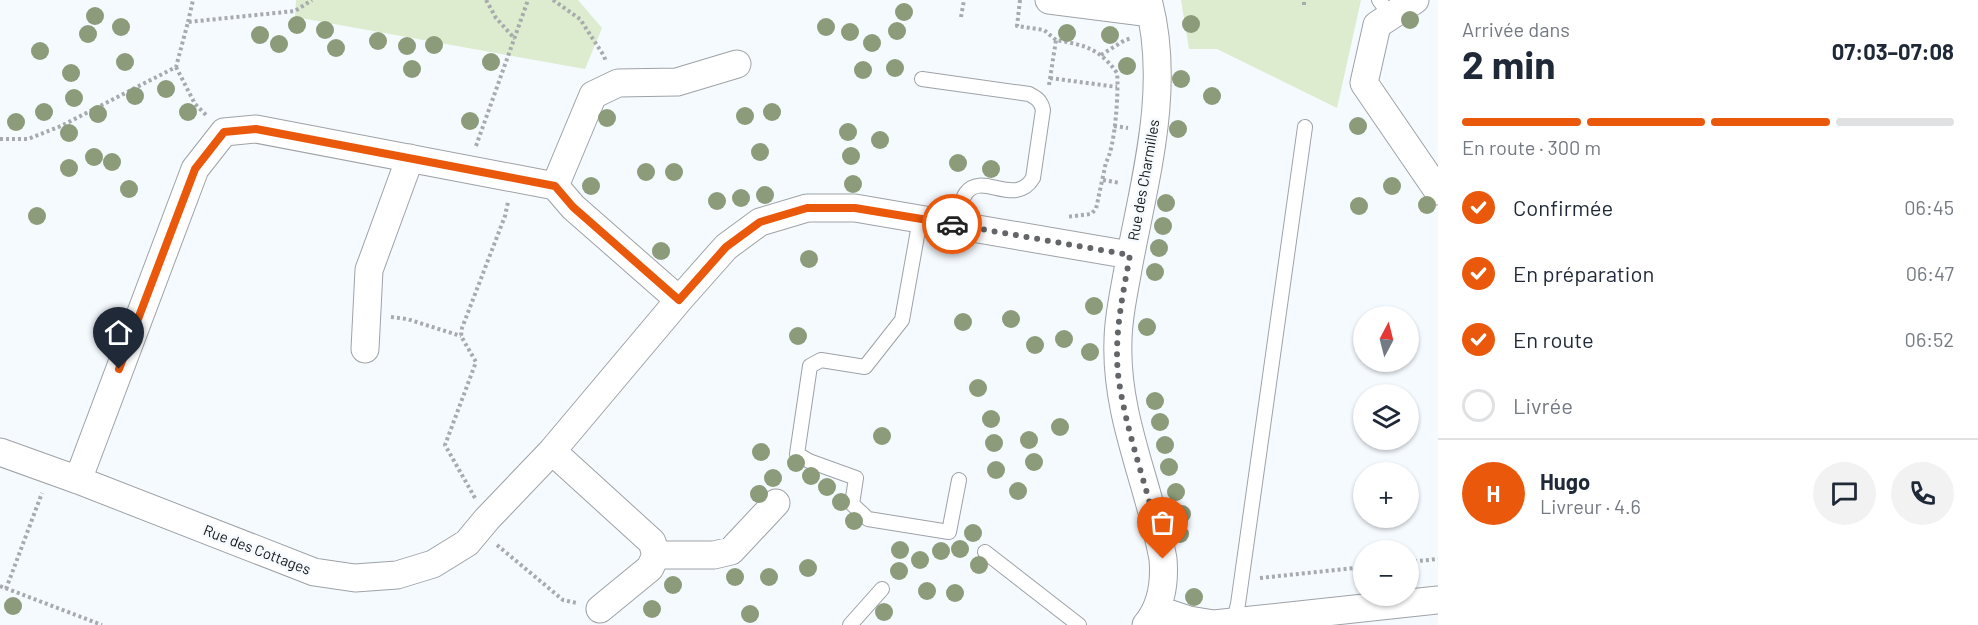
<!DOCTYPE html>
<html lang="fr">
<meta charset="utf-8">
<style>
:root{--surface:#fff;--page:#f2f2f3;--text:#1f2937;--muted:#747a83;--line:#e0e1e3;--accent:#ea580c}
body{margin:0;font-family:Barlow,sans-serif;background:var(--page);color:var(--text);height:100vh;display:flex;flex-direction:column;font-size:22px;white-space:nowrap}
*{box-sizing:border-box;margin:0}
p{font-size:20px;color:var(--muted)}
.icon{flex:none;width:33px;height:33px;fill:none;stroke:currentColor;stroke-width:2;stroke-linecap:round;stroke-linejoin:round}
.map{position:relative;flex:1;overflow:hidden}
.details{display:flex;flex-direction:column;background:var(--surface);width:540px}
.details>*{flex:none}
.needle{width:39px;rotate:7deg}
.tools{position:absolute;left:1353px;top:306px;display:grid;gap:12px}
.tools a{display:grid;place-items:center;width:66px;height:66px;border-radius:50%;background:var(--surface);box-shadow:0 2px 4px #0004;font-size:30px}
.pin{position:absolute;display:grid;place-items:center;width:51px;height:51px;color:#fff;margin:-62px -26px;border-radius:50% 50% 50% 0;rotate:-45deg;box-shadow:0 0 6px #0007}
.pin .icon{rotate:45deg}
.courier{position:absolute;display:grid;place-items:center;width:60px;height:60px;margin:-30px;border:4px solid #ea580c;border-radius:50%;background:#fff;color:#222;box-shadow:0 2px 8px #0007}
.headline em{font-style:normal;font-weight:700}
.headline div{display:flex;flex-direction:column-reverse}
.headline{display:flex;align-items:center;justify-content:space-between;height:102px;padding:0 24px}
h1{font-size:39px;font-weight:700;line-height:45px}
.bar{display:grid;grid-template-columns:repeat(4,1fr);gap:9px 6px;align-content:center;height:72px;padding:0 24px}
.bar i{height:8px;border-radius:4px;background:var(--line)}
.bar .active{background:var(--accent)}
.bar p{grid-column:span 4}
.line{display:flex;align-items:center;gap:15px;padding:0 24px;border-top:2px solid var(--line)}
.line div{flex:1}
.round{display:grid;place-items:center;flex:none;width:63px;height:63px;border-radius:32px;background:var(--page)}
ol{padding:0 24px;list-style:none}
li{display:flex;align-items:center;gap:18px;height:66px}
li p{margin-inline-start:auto}
li .icon{padding:6px;border-radius:50%;background:var(--accent);color:#fff;stroke-width:4}
li:last-child{color:var(--muted)}
li i{width:33px;height:33px;border:3px solid var(--line);border-radius:50%}
main{display:flex;flex:1;min-height:0}
.map>svg:first-child{display:block}
.green{fill:#ddebce}
.lines{fill:none;stroke-linecap:round;stroke-linejoin:round}
.lane-casing{stroke:#9ea2a6;stroke-width:16}
.street-casing{stroke:#9ea2a6;stroke-width:29}
.path{stroke:#a7abae;stroke-width:4;stroke-dasharray:3 3;stroke-linecap:butt}
.lane{stroke:#fff;stroke-width:14}
.street{stroke:#fff;stroke-width:27}
.tree{fill:#8c9b79}
.done{stroke:#636568;stroke-width:6;stroke-dasharray:0 10.8}
.route{stroke:#ea580c;stroke-width:8}
.labels{text-anchor:middle;stroke-width:5;stroke-linejoin:round;paint-order:stroke}
.street-label{font-size:15px;fill:#141517;stroke:#f5fafe}
</style>
<main>
<div class="map">
<svg width="1438" height="625" viewBox="0 0 1438 625">
<rect width="100%" height="100%" fill="#f5fafe"/>
<path class="green" d="M 296,0 L 578,0 L 602,28 L 585,69 L 295,17 Z
M 1181,0 L 1361,0 L 1337,108 L 1217,49 L 1189,49 Z"/>
<g class="lines">
<g class="lane-casing">
<path id="lane" d="M 1379,0 L 1391,16
M 922,79 L 1029,94 C 1037,98 1041,101 1043,110 L 1033,178 C 1015,208 982,171 966,193 C 960,201 960,216 959,226
M 920,219 L 902,320 L 865,367 L 821,360 L 810,366 L 797,454 L 809,461 L 856,478 L 852,504 L 868,519 L 949,532 L 959,480
M 985,552 L 1079,625
M 1233,623 L 1238,604 L 1305,127
M 850,625 L 882,589"/>
</g>
<g class="street-casing">
<path id="street" d="M 1049,0 L 1151,13
M 1415,0 L 1377,25 L 1364,83 L 1438,191
M 555,186 L 593,95 L 618,83 L 677,82 L 737,64
M 365,349 L 369,270 L 410,158
M 552,451 L 652,542 L 656,555 L 650,568 L 600,609
M 0,452 L 78,480 L 314,572 L 355,578 L 397,575 L 433,564 L 467,543 L 487,519 L 552,451 L 679,300 L 726,247 L 760,222 L 807,208 L 855,208 L 1130,255
M 78,480 L 195,169 L 224,132 L 256,129 L 555,186 L 573,207 L 679,300
M 656,555 L 714,555 L 731,551 L 776,503
M 1156,609 L 1189,620 L 1214,624 L 1438,600
M 1146,625 C 1162,606 1165,583 1163,559 C 1150,486 1115,416 1118,341 C 1118,317 1124,293 1128,269 C 1144,181 1172,89 1148,0"/>
</g>
<path class="path" d="M 486,0 L 496,18 L 515,39
M 553,0 L 580,19 L 604,56 L 606,62
M 1020,0 L 1017,26 L 1044,30 L 1056,40
M 1304,5 L 1304,0
M 961,17 L 964,0
M 188,22 L 193,0
M 1101,55 L 1125,40 L 1132,38
M 176,67 L 195,104 L 206,115
M 1050,78 L 1117,87
M 1049,85 L 1056,40 C 1084,45 1099,48 1117,73 C 1119,90 1115,149 1106,162 L 1096,209 L 1091,214 L 1066,217
M 1114,126 L 1128,128
M 0,139 L 28,139 L 61,126 L 176,67 L 188,22 L 295,11 L 312,0
M 476,146 L 528,0
M 1103,180 L 1120,183
M 391,317 L 407,319 L 461,336
M 475,498 L 445,445 L 476,362 L 461,336 L 462,328 L 505,216 L 508,202
M 497,545 L 563,600 L 577,603
M 1408,562 L 1438,559
M 1260,578 L 1364,567
M 0,586 L 102,625
M 6,589 L 42,493"/>
<use href="#lane" class="lane"/>
<use href="#street" class="street"/>
</g>
<g class="tree">
<circle cx="904" cy="12" r="9"/>
<circle cx="95" cy="16" r="9"/>
<circle cx="1410" cy="20" r="9"/>
<circle cx="1191" cy="24" r="9"/>
<circle cx="297" cy="25" r="9"/>
<circle cx="121" cy="27" r="9"/>
<circle cx="826" cy="27" r="9"/>
<circle cx="325" cy="30" r="9"/>
<circle cx="897" cy="31" r="9"/>
<circle cx="850" cy="32" r="9"/>
<circle cx="1067" cy="33" r="9"/>
<circle cx="88" cy="34" r="9"/>
<circle cx="260" cy="35" r="9"/>
<circle cx="1110" cy="35" r="9"/>
<circle cx="378" cy="41" r="9"/>
<circle cx="872" cy="43" r="9"/>
<circle cx="279" cy="44" r="9"/>
<circle cx="434" cy="45" r="9"/>
<circle cx="407" cy="46" r="9"/>
<circle cx="336" cy="48" r="9"/>
<circle cx="40" cy="51" r="9"/>
<circle cx="125" cy="62" r="9"/>
<circle cx="491" cy="62" r="9"/>
<circle cx="1127" cy="66" r="9"/>
<circle cx="895" cy="68" r="9"/>
<circle cx="412" cy="69" r="9"/>
<circle cx="863" cy="70" r="9"/>
<circle cx="71" cy="73" r="9"/>
<circle cx="1181" cy="79" r="9"/>
<circle cx="166" cy="89" r="9"/>
<circle cx="135" cy="96" r="9"/>
<circle cx="1212" cy="96" r="9"/>
<circle cx="74" cy="98" r="9"/>
<circle cx="44" cy="112" r="9"/>
<circle cx="188" cy="112" r="9"/>
<circle cx="772" cy="112" r="9"/>
<circle cx="98" cy="114" r="9"/>
<circle cx="745" cy="116" r="9"/>
<circle cx="607" cy="118" r="9"/>
<circle cx="470" cy="121" r="9"/>
<circle cx="16" cy="122" r="9"/>
<circle cx="1358" cy="126" r="9"/>
<circle cx="1178" cy="129" r="9"/>
<circle cx="848" cy="132" r="9"/>
<circle cx="69" cy="133" r="9"/>
<circle cx="880" cy="140" r="9"/>
<circle cx="760" cy="152" r="9"/>
<circle cx="851" cy="156" r="9"/>
<circle cx="94" cy="157" r="9"/>
<circle cx="112" cy="162" r="9"/>
<circle cx="958" cy="163" r="9"/>
<circle cx="69" cy="168" r="9"/>
<circle cx="991" cy="169" r="9"/>
<circle cx="646" cy="172" r="9"/>
<circle cx="674" cy="172" r="9"/>
<circle cx="853" cy="184" r="9"/>
<circle cx="591" cy="186" r="9"/>
<circle cx="1392" cy="186" r="9"/>
<circle cx="129" cy="189" r="9"/>
<circle cx="765" cy="195" r="9"/>
<circle cx="741" cy="198" r="9"/>
<circle cx="717" cy="201" r="9"/>
<circle cx="1166" cy="203" r="9"/>
<circle cx="1427" cy="205" r="9"/>
<circle cx="1359" cy="206" r="9"/>
<circle cx="37" cy="216" r="9"/>
<circle cx="1163" cy="226" r="9"/>
<circle cx="1159" cy="248" r="9"/>
<circle cx="661" cy="251" r="9"/>
<circle cx="809" cy="259" r="9"/>
<circle cx="1155" cy="272" r="9"/>
<circle cx="1094" cy="306" r="9"/>
<circle cx="1011" cy="319" r="9"/>
<circle cx="963" cy="322" r="9"/>
<circle cx="1147" cy="327" r="9"/>
<circle cx="798" cy="336" r="9"/>
<circle cx="1064" cy="339" r="9"/>
<circle cx="1035" cy="345" r="9"/>
<circle cx="1090" cy="352" r="9"/>
<circle cx="978" cy="388" r="9"/>
<circle cx="1155" cy="401" r="9"/>
<circle cx="991" cy="419" r="9"/>
<circle cx="1160" cy="422" r="9"/>
<circle cx="1060" cy="427" r="9"/>
<circle cx="882" cy="436" r="9"/>
<circle cx="1029" cy="440" r="9"/>
<circle cx="994" cy="443" r="9"/>
<circle cx="1165" cy="445" r="9"/>
<circle cx="761" cy="452" r="9"/>
<circle cx="1034" cy="462" r="9"/>
<circle cx="796" cy="463" r="9"/>
<circle cx="1169" cy="467" r="9"/>
<circle cx="996" cy="470" r="9"/>
<circle cx="811" cy="476" r="9"/>
<circle cx="773" cy="478" r="9"/>
<circle cx="827" cy="487" r="9"/>
<circle cx="1018" cy="491" r="9"/>
<circle cx="1176" cy="492" r="9"/>
<circle cx="759" cy="494" r="9"/>
<circle cx="841" cy="502" r="9"/>
<circle cx="1182" cy="514" r="9"/>
<circle cx="854" cy="521" r="9"/>
<circle cx="973" cy="533" r="9"/>
<circle cx="1180" cy="534" r="9"/>
<circle cx="960" cy="549" r="9"/>
<circle cx="900" cy="550" r="9"/>
<circle cx="941" cy="551" r="9"/>
<circle cx="920" cy="560" r="9"/>
<circle cx="979" cy="565" r="9"/>
<circle cx="808" cy="568" r="9"/>
<circle cx="899" cy="571" r="9"/>
<circle cx="735" cy="577" r="9"/>
<circle cx="769" cy="577" r="9"/>
<circle cx="673" cy="585" r="9"/>
<circle cx="927" cy="591" r="9"/>
<circle cx="955" cy="593" r="9"/>
<circle cx="1194" cy="597" r="9"/>
<circle cx="13" cy="606" r="9"/>
<circle cx="652" cy="609" r="9"/>
<circle cx="884" cy="612" r="9"/>
<circle cx="750" cy="614" r="9"/>
</g>
<g class="lines">
<path class="done" d="M 952,224 L 1130,255 C 1123,294 1114,334 1118,374 C 1126,437 1152,497 1163,559"/>
<path class="route" d="M 119,369 L 195,169 L 224,132 L 256,129 L 555,186 L 573,207 L 679,300 L 726,247 L 760,222 L 807,208 L 855,208 L 952,224"/>
</g>
<g class="labels">
<g class="street-label">
<text transform="translate(1144 180) rotate(-80)" y="5">Rue des Charmilles</text>
<text transform="translate(257 550) rotate(21)" y="5">Rue des Cottages</text>
</g>
</g>
</svg>
<div class="tools">
<a><svg class="needle" viewBox="-14 -14 28 28"><path d="M0-13l5 13h-10z" fill="#e53935"/><path d="M0 13l5-13h-10z" fill="#747a83"/></svg></a>
<a><svg class="icon" aria-label="layers" viewBox="0 0 24 24"><path d="M12 4l9 5-9 5-9-5zM3 14l9 5 9-5"/></svg></a>
<a>+</a>
<a>−</a>
</div>
<div class="pin" style="left:1163px;top:559px;background:#ea580c"><svg class="icon" aria-label="bag" viewBox="0 0 24 24"><path d="M5 8h14l-1 12H6zM9 8a3 3 0 0 1 6 0"/></svg></div>
<div class="pin" style="left:119px;top:369px;background:#1f2937"><svg class="icon" aria-label="home" viewBox="0 0 24 24"><path d="M3 11l9-7 9 7M6 9v11h12V9"/></svg></div>
<div class="courier" style="left:952px;top:224px"><svg class="icon" aria-label="car" viewBox="0 0 24 24"><path d="M5 17H2v-5l4-1 3-4h7l3 4 3 1v5h-3M9 17h6M6 11h13"/><circle cx="7" cy="17" r="2"/><circle cx="17" cy="17" r="2"/></svg></div>
</div>
<section class="details">
<div class="headline"><div><h1>2 min</h1><p>Arrivée dans</p></div><em>07:03–07:08</em></div>
<div class="bar"><i class="active"></i><i class="active"></i><i class="active"></i><i></i><p>En route · 300 m</p></div>
<ol>
<li><svg class="icon" aria-label="check" viewBox="0 0 24 24"><path d="M5 12l5 5 9-10"/></svg>Confirmée<p>06:45</p></li>
<li><svg class="icon" aria-label="check" viewBox="0 0 24 24"><path d="M5 12l5 5 9-10"/></svg>En préparation<p>06:47</p></li>
<li><svg class="icon" aria-label="check" viewBox="0 0 24 24"><path d="M5 12l5 5 9-10"/></svg>En route<p>06:52</p></li>
<li><i></i>Livrée</li>
</ol>
<div class="line" style="height:108px"><b class="round" style="background:var(--accent);color:#fff">H</b><div><b>Hugo</b><p>Livreur · 4.6</p></div><a class="round"><svg class="icon" aria-label="chat" viewBox="0 0 24 24"><path d="M4 5h16v11H9l-5 4z"/></svg></a><a class="round"><svg class="icon" aria-label="phone" viewBox="0 0 24 24"><path d="M5 4h4l2 5-3 2q2 4 5 5l2-3 5 2v4C11 20 4 13 5 4z"/></svg></a></div>
</section>
</main>
